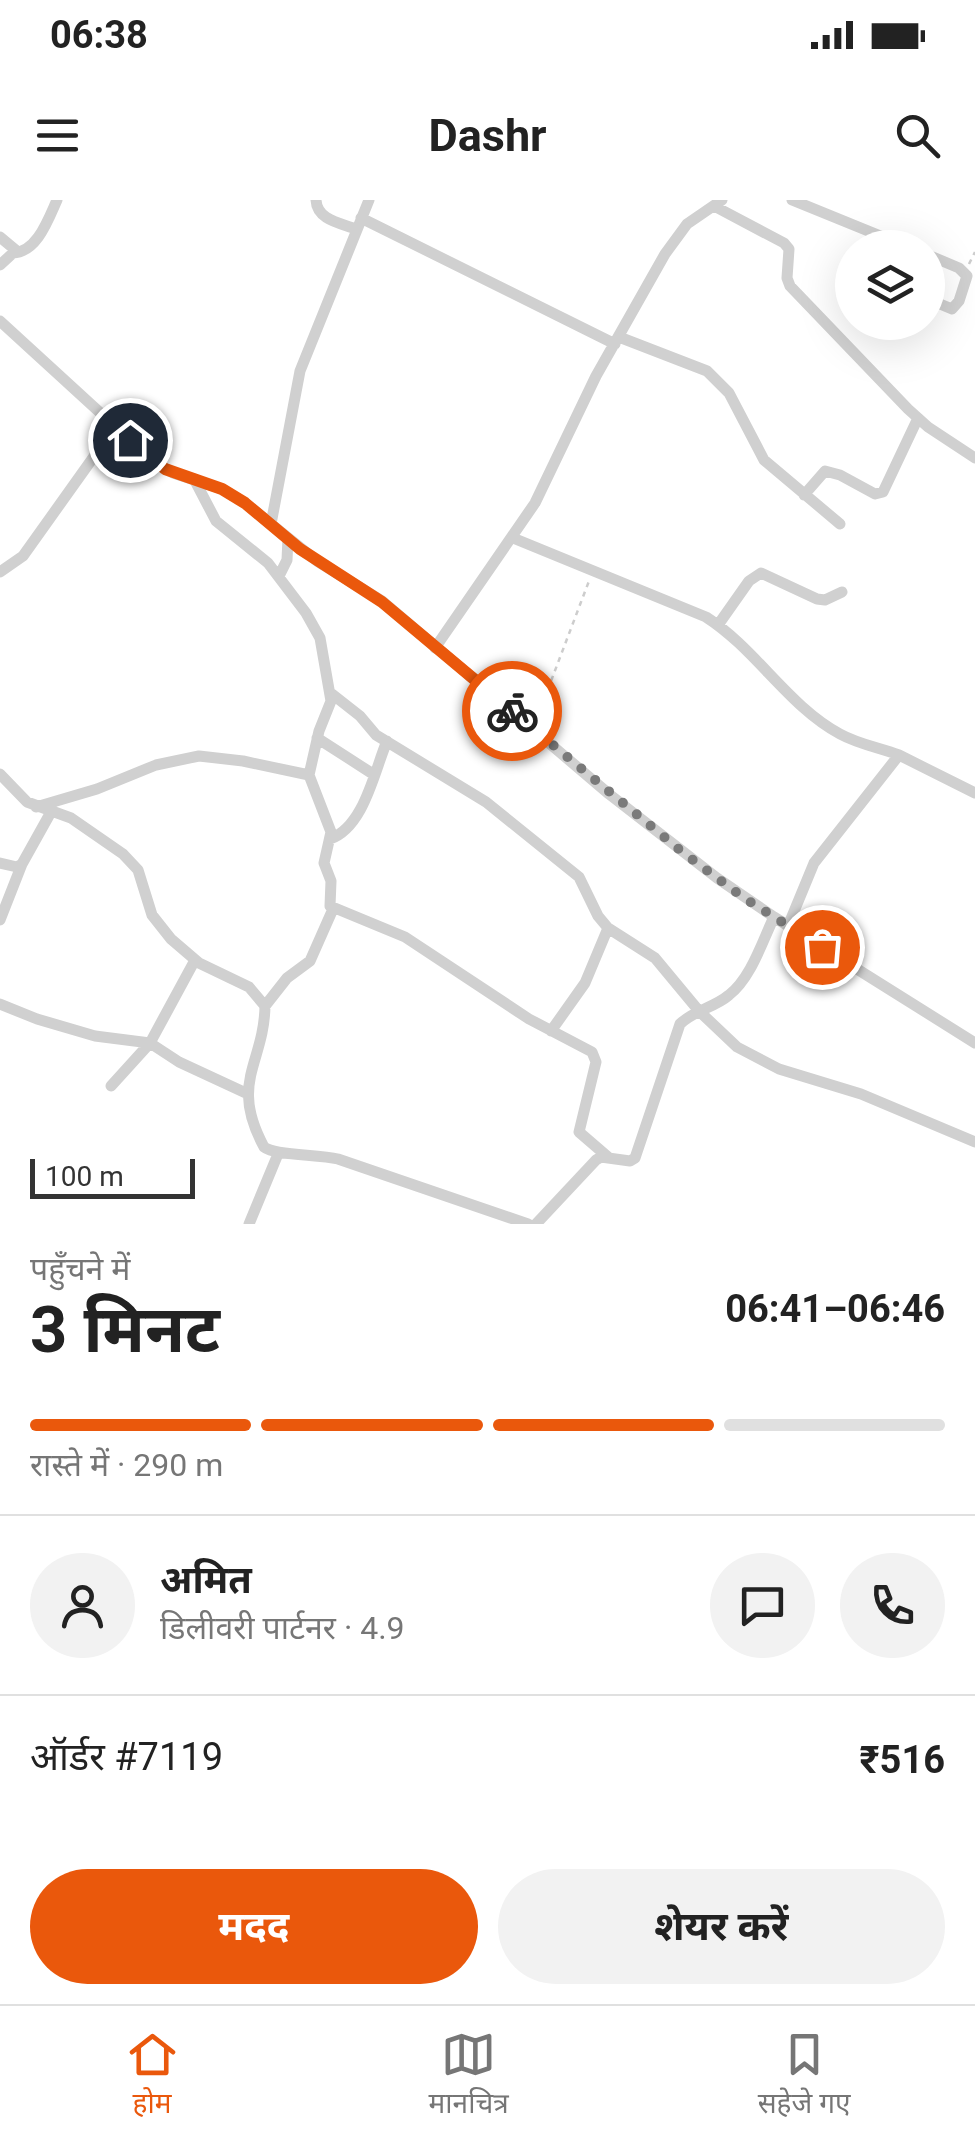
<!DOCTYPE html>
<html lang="hi">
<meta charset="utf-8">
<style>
:root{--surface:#fff;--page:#f2f2f2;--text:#222;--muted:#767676;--line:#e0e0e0;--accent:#ea580c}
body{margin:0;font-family:Roboto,"Noto Sans Devanagari",sans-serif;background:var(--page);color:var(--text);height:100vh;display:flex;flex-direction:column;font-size:38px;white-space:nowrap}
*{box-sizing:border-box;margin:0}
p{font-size:32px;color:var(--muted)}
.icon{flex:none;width:55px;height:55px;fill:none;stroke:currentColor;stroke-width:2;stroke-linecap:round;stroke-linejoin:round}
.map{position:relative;height:1024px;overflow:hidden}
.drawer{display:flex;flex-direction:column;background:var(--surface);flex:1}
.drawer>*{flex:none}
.fabs{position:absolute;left:835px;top:30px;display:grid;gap:20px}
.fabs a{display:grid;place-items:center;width:110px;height:110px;border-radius:50%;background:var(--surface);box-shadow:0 10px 40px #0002;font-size:50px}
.scale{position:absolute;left:30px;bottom:25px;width:165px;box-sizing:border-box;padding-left:10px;border:5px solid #333;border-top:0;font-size:28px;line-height:35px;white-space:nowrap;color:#333;-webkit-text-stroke:8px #fff;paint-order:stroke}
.pin{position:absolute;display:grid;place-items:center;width:85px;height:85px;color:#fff;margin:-42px;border:5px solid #fff;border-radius:50%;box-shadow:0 2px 10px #0007}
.courier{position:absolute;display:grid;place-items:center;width:100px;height:100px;margin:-50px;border:8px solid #ea580c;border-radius:50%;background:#fff;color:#222;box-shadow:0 2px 12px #0007}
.overview em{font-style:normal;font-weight:700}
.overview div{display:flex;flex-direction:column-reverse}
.overview{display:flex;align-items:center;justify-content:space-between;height:170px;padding:0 30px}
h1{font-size:65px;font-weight:700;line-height:75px}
.bar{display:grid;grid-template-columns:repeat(4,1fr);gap:15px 10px;align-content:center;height:120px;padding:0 30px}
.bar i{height:12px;border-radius:8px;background:var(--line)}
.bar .on{background:var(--accent)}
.bar p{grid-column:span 4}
.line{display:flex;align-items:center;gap:25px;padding:0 30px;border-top:2px solid var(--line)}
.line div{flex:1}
.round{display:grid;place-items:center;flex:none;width:105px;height:105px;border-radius:52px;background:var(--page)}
.action{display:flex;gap:20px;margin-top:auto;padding:20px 30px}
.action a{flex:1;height:115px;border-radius:60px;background:var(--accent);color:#fff;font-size:40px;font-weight:700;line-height:115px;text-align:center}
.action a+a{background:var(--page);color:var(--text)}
.status{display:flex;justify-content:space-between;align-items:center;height:70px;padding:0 50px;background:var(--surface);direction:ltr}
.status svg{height:28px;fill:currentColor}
header{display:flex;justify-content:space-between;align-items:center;height:130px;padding:0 30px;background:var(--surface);font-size:45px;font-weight:700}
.dock{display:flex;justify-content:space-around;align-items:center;height:140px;border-top:2px solid var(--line);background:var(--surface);font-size:28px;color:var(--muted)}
.dock a{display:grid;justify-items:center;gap:5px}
.dock .on{color:var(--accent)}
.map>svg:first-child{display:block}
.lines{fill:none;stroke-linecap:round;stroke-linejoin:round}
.path{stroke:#cdcdcd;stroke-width:2.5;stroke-dasharray:5 5;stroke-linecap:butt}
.minor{stroke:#d0d0d0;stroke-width:11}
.done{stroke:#7a7a7a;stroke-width:10;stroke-dasharray:0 18}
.route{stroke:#ea580c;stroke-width:12}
</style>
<div class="status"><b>06:38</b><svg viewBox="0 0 49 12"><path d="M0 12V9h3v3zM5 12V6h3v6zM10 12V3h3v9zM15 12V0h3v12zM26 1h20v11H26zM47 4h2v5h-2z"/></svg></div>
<header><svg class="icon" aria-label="menu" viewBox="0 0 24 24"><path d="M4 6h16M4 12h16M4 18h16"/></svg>Dashr<svg class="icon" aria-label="search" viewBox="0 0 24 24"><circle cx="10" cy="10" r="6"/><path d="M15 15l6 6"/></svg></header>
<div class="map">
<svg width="975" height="1024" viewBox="0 0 975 1024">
<rect width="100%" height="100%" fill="#fff"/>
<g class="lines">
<path class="path" d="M 969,64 L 975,52
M 537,518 L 589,381"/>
<path class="minor" d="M 316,0 C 317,20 340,23 356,29
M 792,0 L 910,48
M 714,6 L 784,43 L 789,49 L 787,78 L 790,86 L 908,209 L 928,227 L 975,258
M 361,18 L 615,144
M 0,37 L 18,52
M 928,55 L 959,68 L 967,76 L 959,101 L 952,109 L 928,99
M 0,65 L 13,53 C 37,52 48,20 57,0
M 0,121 L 154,262 L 173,273 L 222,289 L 245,303 L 317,361 L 382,401 L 609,594 L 717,678 L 774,717 L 975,843
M 619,137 L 707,171 L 729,193 L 764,260 L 840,324
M 194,279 L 216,321 L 268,363 L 306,413 L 320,438 L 331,501 L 319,531 L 309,575 L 331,632 L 324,663 L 331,681 L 330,706 L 405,737 L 529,819 L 592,852 L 596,862 L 579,932 L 608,957
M 804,295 L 825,271 L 840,275 L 875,294 L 883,292 L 918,218
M 271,324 L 300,171 L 369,0
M 513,338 L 706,417 C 756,449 788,506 840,534 C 858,544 880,548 899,555
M 0,372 L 23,356 L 115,227
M 279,376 L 287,360 L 288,338
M 718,425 L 749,381 L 761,373 L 817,399 L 825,400 L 842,392
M 435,448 L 535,303 L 596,176 L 665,54 L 687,24 L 722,0
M 332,494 L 360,516 L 376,535 L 486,602 L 579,677 L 598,716 L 608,728 L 655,758 L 699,811 L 737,847 L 779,869 L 861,894 L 975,942
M 317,538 L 373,574
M 0,574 L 27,602 L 71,618 L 123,654 L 138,670 L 152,715 L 171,739 L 199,763 L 249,787 L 265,806 C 264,864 229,882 264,947 C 275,956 318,954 338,959 L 528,1024
M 36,607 L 97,589 L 156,565 L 199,556 L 243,561 L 309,575
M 330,639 C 364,627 374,572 387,541
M 0,663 L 17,667 L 22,664 L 51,612
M 0,720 L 22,664
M 788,726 L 814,663 L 899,555 L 975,593
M 0,804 L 37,819 L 95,836 L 150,843 L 179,862 L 248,894
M 265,806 L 287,778 L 310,761 L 333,709
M 551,831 L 585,783 L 608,728
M 111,886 L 150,843 L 195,760
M 249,1024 L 278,954
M 536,1024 L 596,960 L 601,957 L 630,961 L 635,958 L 680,824 C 694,810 714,808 729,795 C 751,778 762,742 774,717"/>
</g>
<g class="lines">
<path class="done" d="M 512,511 L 681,651 L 744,698 L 822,747"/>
<path class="route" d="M 130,240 L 165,269 L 222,289 L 245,303 L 300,349 L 382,402 L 512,511"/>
</g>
</svg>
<div class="fabs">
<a><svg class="icon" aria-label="layers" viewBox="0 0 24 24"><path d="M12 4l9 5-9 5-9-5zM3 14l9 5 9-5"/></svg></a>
</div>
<div class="scale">100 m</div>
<div class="pin" style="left:822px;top:747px;background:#ea580c"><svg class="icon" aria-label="bag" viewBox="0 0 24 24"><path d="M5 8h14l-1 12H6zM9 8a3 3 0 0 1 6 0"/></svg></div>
<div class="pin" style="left:130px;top:240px;background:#1f2937"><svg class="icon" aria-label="home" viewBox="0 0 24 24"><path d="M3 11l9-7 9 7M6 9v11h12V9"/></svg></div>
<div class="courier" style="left:512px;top:511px"><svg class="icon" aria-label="bike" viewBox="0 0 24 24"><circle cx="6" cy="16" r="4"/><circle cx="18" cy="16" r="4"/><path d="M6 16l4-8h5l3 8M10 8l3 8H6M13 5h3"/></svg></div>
</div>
<section class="drawer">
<div class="overview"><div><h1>3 मिनट</h1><p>पहुँचने में</p></div><em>06:41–06:46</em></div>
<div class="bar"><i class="on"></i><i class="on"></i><i class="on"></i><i></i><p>रास्ते में · 290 m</p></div>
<div class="line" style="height:180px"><a class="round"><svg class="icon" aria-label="person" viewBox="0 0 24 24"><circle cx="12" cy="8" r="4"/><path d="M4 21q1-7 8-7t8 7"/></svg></a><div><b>अमित</b><p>डिलीवरी पार्टनर · 4.9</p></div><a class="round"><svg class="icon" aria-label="chat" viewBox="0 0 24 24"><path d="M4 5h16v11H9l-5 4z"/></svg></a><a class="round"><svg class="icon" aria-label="phone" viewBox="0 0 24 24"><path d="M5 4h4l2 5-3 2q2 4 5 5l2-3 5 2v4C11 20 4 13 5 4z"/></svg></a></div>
<div class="line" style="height:130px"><div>ऑर्डर #7119</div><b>₹516</b></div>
<div class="action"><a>मदद</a><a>शेयर करें</a></div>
</section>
<nav class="dock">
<a class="on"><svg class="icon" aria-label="home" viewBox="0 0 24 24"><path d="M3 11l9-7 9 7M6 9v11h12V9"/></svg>होम</a>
<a><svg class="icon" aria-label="map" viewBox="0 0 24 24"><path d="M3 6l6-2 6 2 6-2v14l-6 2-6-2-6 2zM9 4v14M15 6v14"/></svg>मानचित्र</a>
<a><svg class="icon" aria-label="saved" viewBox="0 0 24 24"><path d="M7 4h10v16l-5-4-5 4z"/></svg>सहेजे गए</a>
</nav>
